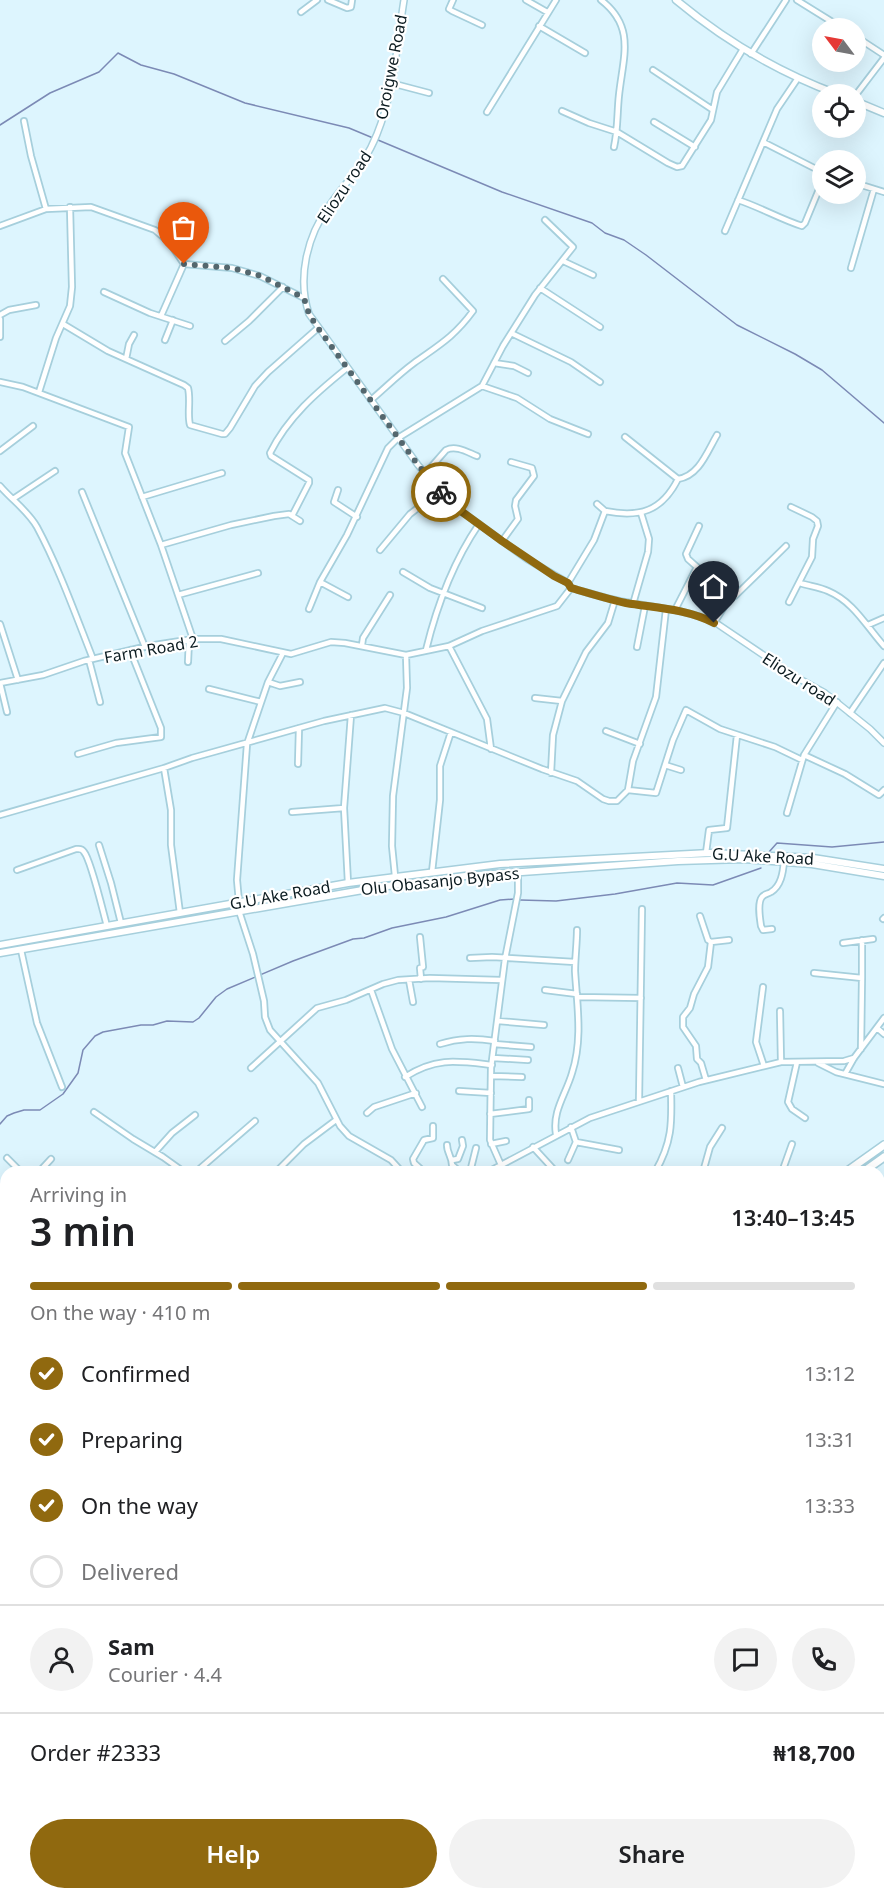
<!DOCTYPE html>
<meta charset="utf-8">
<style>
:root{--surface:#fff;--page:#f2f2f2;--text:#202124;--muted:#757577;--line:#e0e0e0;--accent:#90690f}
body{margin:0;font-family:"Noto Sans",sans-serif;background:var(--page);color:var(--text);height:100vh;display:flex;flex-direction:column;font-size:22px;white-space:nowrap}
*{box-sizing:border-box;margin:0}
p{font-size:20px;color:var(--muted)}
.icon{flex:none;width:33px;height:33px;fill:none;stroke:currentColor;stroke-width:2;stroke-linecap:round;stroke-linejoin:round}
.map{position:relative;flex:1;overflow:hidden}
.sheet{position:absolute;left:0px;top:1166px;width:885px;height:734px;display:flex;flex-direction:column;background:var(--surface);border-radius:18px 18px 0 0;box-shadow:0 6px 24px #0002}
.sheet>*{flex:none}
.needle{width:39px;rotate:302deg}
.controls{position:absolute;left:812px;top:18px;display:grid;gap:12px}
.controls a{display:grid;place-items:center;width:54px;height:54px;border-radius:50%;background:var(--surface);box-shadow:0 6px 24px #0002;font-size:30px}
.pin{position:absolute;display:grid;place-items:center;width:51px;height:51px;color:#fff;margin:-62px -26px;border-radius:50% 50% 50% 0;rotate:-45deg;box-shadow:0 0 6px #0007}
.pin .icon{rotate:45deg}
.courier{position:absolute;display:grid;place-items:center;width:60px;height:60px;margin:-30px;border:4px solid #90690f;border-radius:50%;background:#fff;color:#222;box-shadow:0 2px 8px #0007}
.headline em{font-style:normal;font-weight:600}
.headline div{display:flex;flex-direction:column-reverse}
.headline{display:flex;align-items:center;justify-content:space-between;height:102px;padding:0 30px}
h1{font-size:39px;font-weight:600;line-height:45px}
.bar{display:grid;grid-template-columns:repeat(4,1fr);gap:9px 6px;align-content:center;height:72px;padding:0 30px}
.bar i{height:8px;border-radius:4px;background:var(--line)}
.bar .selected{background:var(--accent)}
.bar p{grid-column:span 4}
.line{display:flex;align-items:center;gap:15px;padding:0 30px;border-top:2px solid var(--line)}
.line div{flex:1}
.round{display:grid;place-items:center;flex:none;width:63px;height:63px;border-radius:32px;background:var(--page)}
ol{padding:0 30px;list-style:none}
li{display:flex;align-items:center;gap:18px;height:66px}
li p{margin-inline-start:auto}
li .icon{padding:6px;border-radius:50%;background:var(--accent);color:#fff;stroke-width:4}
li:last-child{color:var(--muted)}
li i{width:33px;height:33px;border:3px solid var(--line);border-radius:50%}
.button{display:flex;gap:12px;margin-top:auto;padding:12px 30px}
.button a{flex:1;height:69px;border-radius:36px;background:var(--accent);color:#fff;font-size:24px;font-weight:600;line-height:69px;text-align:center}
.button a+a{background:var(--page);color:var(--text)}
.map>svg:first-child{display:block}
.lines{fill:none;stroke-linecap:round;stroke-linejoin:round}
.stream{stroke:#7c8ab5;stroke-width:1.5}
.minor-casing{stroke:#a6cfdc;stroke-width:8}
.tertiary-casing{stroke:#a6cfdc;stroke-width:8}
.secondary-casing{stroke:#a6cfdc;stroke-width:9}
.primary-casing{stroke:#a6cfdc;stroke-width:10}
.minor{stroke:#fff;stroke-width:4.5}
.tertiary{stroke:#fff;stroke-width:5}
.secondary{stroke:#fff;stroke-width:6}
.primary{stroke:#fff;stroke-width:7}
.done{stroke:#54676e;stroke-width:6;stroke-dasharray:0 10.8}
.route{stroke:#90690f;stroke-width:8}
.labels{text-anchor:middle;stroke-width:4.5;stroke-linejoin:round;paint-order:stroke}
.street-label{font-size:16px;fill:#0b1b20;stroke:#fff}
</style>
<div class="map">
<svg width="884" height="1898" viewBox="0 0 884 1898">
<rect width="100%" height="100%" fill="#ddf5fe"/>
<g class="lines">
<path class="stream" d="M 0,125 L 50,93 L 99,72 L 118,53 L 141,65 L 174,74 L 245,103 L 349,128 L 373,138
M 378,140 L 502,192 L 592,223 L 605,233 L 624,240 L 646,255 L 737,325 L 795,354 L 822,370 L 884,423
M 769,852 L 777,843 L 832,847 L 884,842
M 520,900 L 556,901 L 615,894 L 677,883 L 713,885 L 761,868
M 0,1124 L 7,1116 L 14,1113 L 24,1110 L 40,1110 L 63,1094 L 78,1073 L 83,1050 L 95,1036 L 103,1032 L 141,1025 L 153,1025 L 167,1021 L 193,1022 L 199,1018 L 216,997 L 227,989 L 293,961 L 353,939 L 364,938 L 392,928 L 446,917 L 500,900 L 515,899"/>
<g class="minor-casing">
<path id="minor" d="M 328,0 L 347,8 L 351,7 L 352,0
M 453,0 L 449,9 L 452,11 L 482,25
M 526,0 L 547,12
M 601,0 C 636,27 623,57 619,95 C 617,113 618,129 614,147
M 797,0 L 842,28
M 301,12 L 317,0
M 539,26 L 585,53
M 855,36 L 884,55
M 751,54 L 786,0
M 653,70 L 713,110
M 391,83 L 429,93
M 855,96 L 884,58
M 562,111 L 589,123 L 617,132 L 668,163 L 677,167 L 682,166 L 711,120 L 717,92 L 743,49
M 487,112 L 556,0
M 24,121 L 31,156 L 46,209
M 654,122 L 695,147
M 763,142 L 822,172
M 855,183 L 884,192
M 738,200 C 760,207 780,219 802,226 L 805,223 L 822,182
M 0,226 L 46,209 L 91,207 L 155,230 L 170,243 L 184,264 L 232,268 L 260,276 L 304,298
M 725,231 L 777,109 L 798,78
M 563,261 L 593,275
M 851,268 L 874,189
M 540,288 L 600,327
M 104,292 L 150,313 L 190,326
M 0,315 L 9,310 L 36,305
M 161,316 L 184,264
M 0,319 L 0,337
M 63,324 L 108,351 L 184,385 L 188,388 C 191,400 187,414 190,425 L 222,434 L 225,434 L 230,428 L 255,386 L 268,372 L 318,328
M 511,333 L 571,362 L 600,382
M 165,340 L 173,320
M 225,341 L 249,321 L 283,287
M 126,359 L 129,344 L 134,335
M 494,363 L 514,366 L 528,373
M 0,382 L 23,387 L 129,427 L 125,453 L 161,545 L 193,639
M 482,386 L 517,398 L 550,419 L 588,434
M 39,392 L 56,338 L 70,306 L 72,287 L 70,207
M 371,400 C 385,388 399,374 414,363 C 439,345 454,337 473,311 L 443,279
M 625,437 L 678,479 C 699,476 707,452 717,435
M 0,451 L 33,426
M 425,474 L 446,450 C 456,445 467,452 477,456
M 0,486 C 12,500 28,511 37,527 C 59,568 76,616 93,659
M 338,490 L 334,502 L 357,517
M 82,492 L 145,647
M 142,497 L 222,473
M 13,499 L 55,471
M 597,504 L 605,511
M 292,516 L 309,483 L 309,480 L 271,456 L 270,453 C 288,417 316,393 347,368
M 502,541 L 518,519 L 515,506 L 516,500 L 534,476 L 532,468 L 511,462
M 161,545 L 231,525 L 274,516 L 289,514 L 300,521
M 380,550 L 410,514 L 440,491
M 403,572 L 430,588 L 482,608
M 320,582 L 348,597
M 568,583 L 594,540 L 605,511 C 640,518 662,511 678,479
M 800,583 C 809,586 819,587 828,591 C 854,602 866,626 884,646
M 178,595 L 258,573
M 789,602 L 812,557 L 813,539 L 818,526 L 817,521 L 812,517 L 791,507
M 633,604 L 648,552 L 649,539 L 641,513
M 309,609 L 320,582 L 347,535 L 388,448 L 398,438 L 482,386 L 503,346 L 535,295 L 573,247 L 545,220
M 675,610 L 697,567 L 688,559 L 686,554 L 699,526
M 714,623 L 729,599 L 735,596 L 786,546
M 0,624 L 18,680
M 868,625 L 884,618
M 362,645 L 363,638 L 390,595
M 449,646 L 487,719 L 491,749
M 637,647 L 645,606
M 426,650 C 437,605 453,562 479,524
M 89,660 L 100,702
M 188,662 L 189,640
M 268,682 L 280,686 L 300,682
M 0,683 L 43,675 L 84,661 L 148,646 L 193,639 L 221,639 L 291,654 L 331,642 L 345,643 L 406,655 L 449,646 L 482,631 L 557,606 L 571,588
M 0,683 L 7,712
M 209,689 L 261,702
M 535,698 L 562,701
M 850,713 L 884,663
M 606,731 L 640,744
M 78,754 L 116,743 L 161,737 L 161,728 L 130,650
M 804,755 L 845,774 L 879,795 L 884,790
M 298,764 L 299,728
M 665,765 L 681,770
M 164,768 L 171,810 L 171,845 L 180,913
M 551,773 L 553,735 L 562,701 L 586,652 L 608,623 L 615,600
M 628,790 L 656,793 L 673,740 L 686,710 L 720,729 L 775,747 L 802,760
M 292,812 L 344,808
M 787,813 L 804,755 L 837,702
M 0,815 L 164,768 L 192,758 L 324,721 L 385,708 L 404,713 L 542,769 L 577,781 L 603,799 L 609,801 L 617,801 L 628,790 L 633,761 L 656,697 L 666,609
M 99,845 L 111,883 L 121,923
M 706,853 L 709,830 L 727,828 L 737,735
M 17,870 L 76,849 C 79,849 82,848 84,852 C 91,860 103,912 107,926
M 432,872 L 440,800 L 440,766 L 451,732
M 395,876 L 392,846 L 393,796 L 407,688 L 406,655
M 348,883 L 344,808 L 351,715
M 239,902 L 237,880 L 247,744 L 268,682 L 283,653
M 239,911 L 253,954 L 264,1001 L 265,1017 L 270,1030 L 318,1083 L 340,1126 L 349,1136 L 391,1160 L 402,1172
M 700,916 L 708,940 L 711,942 L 708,967 L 694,994 L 690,1008 L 683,1017 L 683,1027 L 696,1046 L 697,1059 L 701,1063 L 706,1080
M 883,919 L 884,918
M 772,929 L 763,930 L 761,926 C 760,919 757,903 762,897 C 764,894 768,894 771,892 C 781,886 783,873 784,861
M 420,937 L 423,967 L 420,968 L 421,979
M 711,942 L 729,940
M 843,943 L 873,939
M 21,950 L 37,1023 L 62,1087
M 470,958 L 492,957 L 575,962
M 814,973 L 862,978 L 861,1049
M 862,978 L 862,940
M 409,980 L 413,1002
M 763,987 L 756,1042 L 764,1066
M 371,990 L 392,1049 L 422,1107
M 545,990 L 577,994
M 577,997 L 641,998
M 780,1011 L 781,1062
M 498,1021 L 544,1025
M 877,1028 L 884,1034
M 440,1044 C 459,1038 475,1038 495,1041
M 494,1044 L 531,1047
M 493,1058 L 528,1060
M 797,1062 L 788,1102 L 792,1109 L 805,1118
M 818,1063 L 836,1072 L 884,1084
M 251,1068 L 317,1008 L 346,1000 L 383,984 L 398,980 L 430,978 L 501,980
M 678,1068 L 683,1087
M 845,1074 L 854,1058 L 884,1018
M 491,1076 L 522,1077
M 405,1077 C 436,1057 457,1061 492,1065
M 459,1091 L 491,1093
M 639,1101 L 642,909
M 94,1112 L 133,1139 L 163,1157 L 184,1172
M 367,1113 L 374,1107 L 416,1093
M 490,1114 L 529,1109 L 529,1100
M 556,1134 C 552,1111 566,1094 572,1073 C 583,1039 577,1005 575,971 C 575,958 577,943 577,930
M 576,1142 L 619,1150
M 491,1144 L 506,1141
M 447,1145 C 447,1153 452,1157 452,1165 L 460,1172
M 533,1147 L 556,1172
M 155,1152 L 172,1133 L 195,1115
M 7,1158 L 21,1172
M 452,1160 L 458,1159 L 463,1146 L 462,1140
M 568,1160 L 576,1142 L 571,1127
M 501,1165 L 490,1140 L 491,1068 L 505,959 L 518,893 L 518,872
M 39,1172 L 51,1159
M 196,1172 L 255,1121
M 276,1172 L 304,1144 L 336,1120
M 424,1172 L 414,1163 L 413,1159 L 424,1140 L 433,1138 L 433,1126
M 470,1172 L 476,1148
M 488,1172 L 590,1118 L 699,1082 L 781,1062 L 844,1061 L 854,1058
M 655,1172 C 672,1143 672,1123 671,1091
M 703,1172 L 710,1147 L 722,1128
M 782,1172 L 792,1144
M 879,1235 L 884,1223
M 879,1239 L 884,1242
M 0,1256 L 6,1262
M 0,1291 L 6,1294
M 879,1332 L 884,1333
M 879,1373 L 884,1374 L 879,1390
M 0,1437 L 6,1429
M 0,1452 L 6,1458
M 879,1488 L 884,1489
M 0,1530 L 6,1535
M 879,1549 L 884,1553
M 879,1637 L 884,1630
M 0,1672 L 6,1676
M 879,1724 L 884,1726
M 0,1797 L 6,1784
M 0,1845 L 6,1832
M 0,1851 L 6,1854
M 879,1865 L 884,1867
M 77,1893 L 86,1898
M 392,1893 L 402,1898
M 522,1893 L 531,1898
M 712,1893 L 721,1898
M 230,1898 L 233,1893
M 480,1898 L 482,1893
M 675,1898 L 677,1893
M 807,1898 L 810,1893"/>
</g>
<g class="tertiary-casing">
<path id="tertiary" d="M 404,0 C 397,44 394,92 377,134 C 365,165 347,180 329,206 C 307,236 297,278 309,314 L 418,465 L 445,497 L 454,506 L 527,559 L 568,583 L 571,588 C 589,593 607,599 625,602 C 656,608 687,609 716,623 L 796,677 L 825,693 L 870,729 L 884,743"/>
</g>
<g class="secondary-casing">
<path id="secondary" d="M 676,0 C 725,41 778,72 837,94
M 855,101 L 884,113
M 0,945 L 348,883 L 500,864 L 710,853 L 813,858 L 884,869
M 0,953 L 380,887 L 465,876 L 678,861 L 744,859 L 812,864 L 884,876"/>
</g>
<g class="primary-casing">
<path id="primary" d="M 846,1172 L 884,1145
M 863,1172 L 884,1157
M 0,1695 L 6,1688
M 0,1710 L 6,1704"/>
</g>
<use href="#minor" class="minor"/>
<use href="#tertiary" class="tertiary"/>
<use href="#secondary" class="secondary"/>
<use href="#primary" class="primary"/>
</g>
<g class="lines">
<path class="done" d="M 184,264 L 232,268 L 261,276 L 304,298 L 309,314 L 318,328 L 418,465 L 441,492"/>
<path class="route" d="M 441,492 L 454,506 L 502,541 L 554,576 L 568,583 L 571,588 C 589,593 607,599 626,603 C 656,608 687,609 714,623"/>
</g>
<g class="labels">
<g class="street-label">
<text transform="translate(391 67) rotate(-79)" y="6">Oroigwe Road</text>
<text transform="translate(344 187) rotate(-56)" y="6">Eliozu road</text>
<text transform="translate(151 649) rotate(-10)" y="6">Farm Road 2</text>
<text transform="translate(799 679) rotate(33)" y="6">Eliozu road</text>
<text transform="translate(763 856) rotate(3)" y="6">G.U Ake Road</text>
<text transform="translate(440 881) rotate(-6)" y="6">Olu Obasanjo Bypass</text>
<text transform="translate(280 895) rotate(-10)" y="6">G.U Ake Road</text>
</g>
</g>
</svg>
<div class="controls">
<a><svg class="needle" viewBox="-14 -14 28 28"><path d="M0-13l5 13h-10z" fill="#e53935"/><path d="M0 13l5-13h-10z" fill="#757577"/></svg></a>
<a><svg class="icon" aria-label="locate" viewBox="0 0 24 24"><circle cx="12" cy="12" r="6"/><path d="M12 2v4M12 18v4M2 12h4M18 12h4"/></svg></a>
<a><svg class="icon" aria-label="layers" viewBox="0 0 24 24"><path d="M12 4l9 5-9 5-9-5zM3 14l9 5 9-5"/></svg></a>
</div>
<div class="pin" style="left:184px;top:264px;background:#ea580c"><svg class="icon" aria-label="bag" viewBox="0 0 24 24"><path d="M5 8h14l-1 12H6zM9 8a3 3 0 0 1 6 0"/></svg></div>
<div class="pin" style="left:714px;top:623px;background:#1f2937"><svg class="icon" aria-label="home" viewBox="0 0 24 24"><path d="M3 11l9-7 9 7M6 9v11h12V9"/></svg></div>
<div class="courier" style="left:441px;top:492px"><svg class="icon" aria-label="bike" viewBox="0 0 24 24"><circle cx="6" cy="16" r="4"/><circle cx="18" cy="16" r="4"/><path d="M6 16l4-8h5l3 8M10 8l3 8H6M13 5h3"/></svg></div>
<section class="sheet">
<div class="headline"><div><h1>3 min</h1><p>Arriving in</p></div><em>13:40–13:45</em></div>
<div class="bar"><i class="selected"></i><i class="selected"></i><i class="selected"></i><i></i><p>On the way · 410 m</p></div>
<ol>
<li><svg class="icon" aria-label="check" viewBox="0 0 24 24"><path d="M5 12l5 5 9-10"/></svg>Confirmed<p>13:12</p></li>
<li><svg class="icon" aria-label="check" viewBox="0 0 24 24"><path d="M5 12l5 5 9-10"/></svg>Preparing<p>13:31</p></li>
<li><svg class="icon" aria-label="check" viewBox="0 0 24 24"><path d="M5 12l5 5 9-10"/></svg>On the way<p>13:33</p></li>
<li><i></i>Delivered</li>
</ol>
<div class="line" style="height:108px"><a class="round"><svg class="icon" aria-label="person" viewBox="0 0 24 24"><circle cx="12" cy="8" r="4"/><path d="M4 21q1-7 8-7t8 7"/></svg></a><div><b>Sam</b><p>Courier · 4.4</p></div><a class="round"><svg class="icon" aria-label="chat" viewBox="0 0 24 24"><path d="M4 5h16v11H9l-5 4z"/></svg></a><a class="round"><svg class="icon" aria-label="phone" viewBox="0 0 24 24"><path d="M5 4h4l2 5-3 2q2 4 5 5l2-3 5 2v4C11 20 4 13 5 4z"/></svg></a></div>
<div class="line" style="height:78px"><div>Order #2333</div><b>₦18,700</b></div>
<div class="button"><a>Help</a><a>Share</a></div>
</section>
</div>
